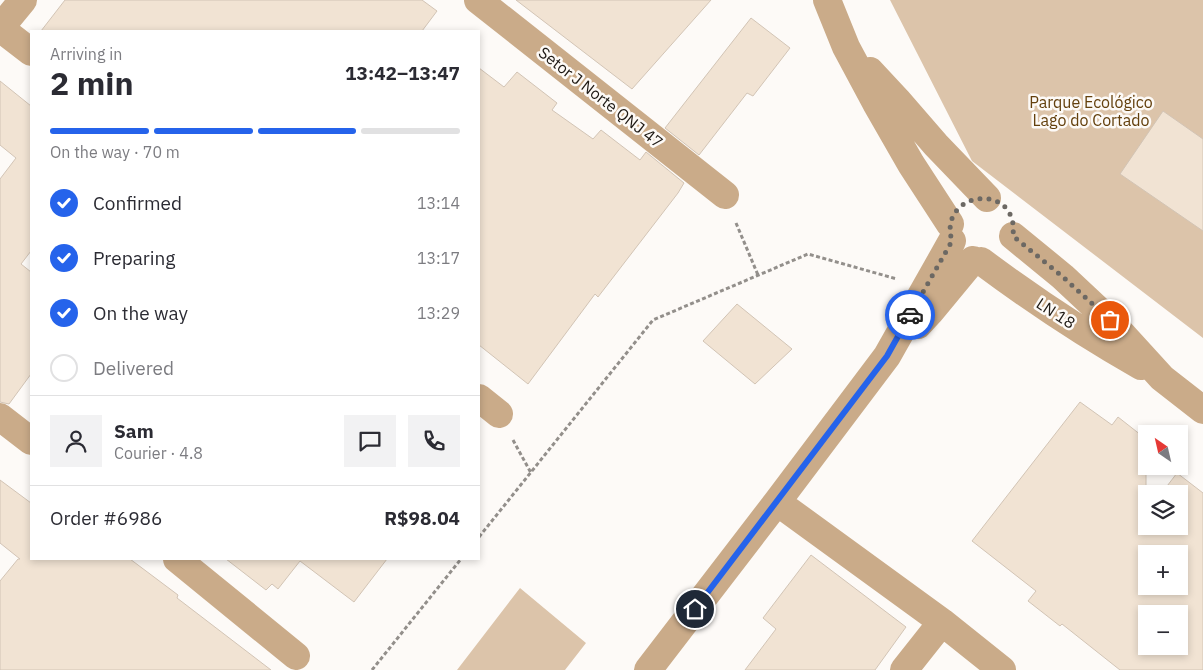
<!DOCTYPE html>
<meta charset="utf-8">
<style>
:root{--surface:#fff;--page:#f2f2f3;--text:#2b2b33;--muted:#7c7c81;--line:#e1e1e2;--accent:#2563eb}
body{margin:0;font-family:"IBM Plex Sans",sans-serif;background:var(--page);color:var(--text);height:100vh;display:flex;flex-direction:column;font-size:19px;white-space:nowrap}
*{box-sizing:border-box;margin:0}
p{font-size:16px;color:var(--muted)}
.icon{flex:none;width:28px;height:28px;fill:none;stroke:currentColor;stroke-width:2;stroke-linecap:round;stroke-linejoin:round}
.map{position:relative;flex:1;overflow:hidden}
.details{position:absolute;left:30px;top:30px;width:450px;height:530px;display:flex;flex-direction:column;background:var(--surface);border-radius:0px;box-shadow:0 2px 8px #0003}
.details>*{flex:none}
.needle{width:32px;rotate:326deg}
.fabs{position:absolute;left:1138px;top:425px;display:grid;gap:10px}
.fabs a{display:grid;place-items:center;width:50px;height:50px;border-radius:0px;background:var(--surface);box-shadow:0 2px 8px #0003;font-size:25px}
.pin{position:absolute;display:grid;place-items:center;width:42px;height:42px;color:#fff;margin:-21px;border:2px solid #fff;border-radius:50%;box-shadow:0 1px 5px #0007}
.courier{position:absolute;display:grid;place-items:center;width:50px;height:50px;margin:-25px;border:4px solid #2563eb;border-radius:50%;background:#fff;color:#222;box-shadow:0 1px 6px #0007}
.head em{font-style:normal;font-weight:700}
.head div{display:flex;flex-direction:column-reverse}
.head{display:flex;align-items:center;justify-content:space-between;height:85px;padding:0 20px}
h1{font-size:32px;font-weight:700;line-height:38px}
.bar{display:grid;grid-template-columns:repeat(4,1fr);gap:8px 5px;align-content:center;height:60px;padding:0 20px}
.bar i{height:6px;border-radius:4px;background:var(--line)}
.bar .current{background:var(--accent)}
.bar p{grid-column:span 4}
.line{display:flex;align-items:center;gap:12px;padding:0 20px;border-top:1px solid var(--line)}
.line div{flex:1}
.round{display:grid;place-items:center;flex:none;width:52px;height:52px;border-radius:0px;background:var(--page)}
ol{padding:0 20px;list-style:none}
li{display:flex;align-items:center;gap:15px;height:55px}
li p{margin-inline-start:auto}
li .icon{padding:5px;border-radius:50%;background:var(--accent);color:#fff;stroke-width:4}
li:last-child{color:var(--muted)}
li i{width:28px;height:28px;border:2px solid var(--line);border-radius:50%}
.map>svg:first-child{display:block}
.green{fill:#dcc4aa}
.building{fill:#f1e3d3;stroke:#d2c4b5;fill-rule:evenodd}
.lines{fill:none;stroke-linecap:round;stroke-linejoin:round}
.path{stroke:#938f8b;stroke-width:3;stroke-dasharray:4 2.5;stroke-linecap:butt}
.minor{stroke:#caab89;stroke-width:28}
.done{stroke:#6c6863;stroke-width:5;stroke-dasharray:0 9}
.route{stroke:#2563eb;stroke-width:6}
.labels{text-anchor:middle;stroke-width:5;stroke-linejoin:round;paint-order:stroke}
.street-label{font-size:16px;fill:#1e1914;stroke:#fdfaf7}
.park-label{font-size:16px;fill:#64400d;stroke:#fdfaf7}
</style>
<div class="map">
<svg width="1203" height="670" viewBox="0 0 1203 670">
<rect width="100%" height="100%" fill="#fdfaf7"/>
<path class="green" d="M 890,0 L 1203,0 L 1203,338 L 972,161 Z
M 520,588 L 586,643 L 565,670 L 457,670 Z"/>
<path class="building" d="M 65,0 L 422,0 L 437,11 L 422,31 L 41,31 Z
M 516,0 L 711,0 L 632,89 Z
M 751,18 L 790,48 L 753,96 L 747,93 L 699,155 L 665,128 Z
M 479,68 L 504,87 L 517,72 L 557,103 L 552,110 L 593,139 L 601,130 L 640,160 L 646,152 L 684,183 L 678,193 L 598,297 L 595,294 L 528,384 L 479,345 Z
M 0,81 L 31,106 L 31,251 L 21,264 L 31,272 L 31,374 L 9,404 L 0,402 L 0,179 L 16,158 L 0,145 Z
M 1163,111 L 1203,139 L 1203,231 L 1120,174 Z
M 737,304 L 792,349 L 755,384 L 703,341 Z
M 1080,402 L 1112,425 L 1118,417 L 1146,439 L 1146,526 L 1179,526 L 1179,494 L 1161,494 L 1177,473 L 1203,493 L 1203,670 L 1120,670 L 1062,624 L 1060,626 L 1028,601 L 1036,591 L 972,541 ZM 1146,554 L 1179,554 L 1179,586 L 1146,586 ZM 1146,614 L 1179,614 L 1179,646 L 1146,646 Z
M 0,480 L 31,503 L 31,559 L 130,559 L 178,595 L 177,598 L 271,670 L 0,670 L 0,581 L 18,559 L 20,559 L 0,543 Z
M 811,555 L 906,627 L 875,670 L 745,670 L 776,629 L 763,618 Z
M 226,559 L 387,559 L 354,602 L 300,561 L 278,589 L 272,584 L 266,590 Z"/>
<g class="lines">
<path class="path" d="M 736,223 L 758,275
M 513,440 L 531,473
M 479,537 L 653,320 L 808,254 L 897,279
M 372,670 L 461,559"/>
<path class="minor" d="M 478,0 L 725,195
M 827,0 L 846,47 L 876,103 L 911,164 L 950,224
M 0,28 L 31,52
M 0,28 L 23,0
M 870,71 L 897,100 L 936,145 L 987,198
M 1013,236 L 1063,277 L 1110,321 L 1162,378 L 1203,410
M 981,261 C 1032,299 1086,335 1141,366
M 918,325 L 930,312 L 973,260
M 479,398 L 499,414
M 0,417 L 31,441
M 777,502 L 942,622 L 1002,670
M 177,559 L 296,656
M 648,670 L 777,502 L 887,356 L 952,241
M 904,670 L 942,622"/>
</g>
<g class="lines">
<path class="done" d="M 910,315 L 952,241 C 938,195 1007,182 1013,224 C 1014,228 1013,232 1013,236 L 1063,277 L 1110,320"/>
<path class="route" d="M 695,609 L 887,356 L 910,315"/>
</g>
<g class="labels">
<g class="street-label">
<text transform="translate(601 97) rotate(38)" y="6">Setor J Norte QNJ 47</text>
<text transform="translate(1056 313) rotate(33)" y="6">LN 18</text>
</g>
<g class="park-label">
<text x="1091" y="108">Parque Ecológico<tspan x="1091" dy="18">Lago do Cortado</tspan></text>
</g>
</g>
</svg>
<div class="fabs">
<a><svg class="needle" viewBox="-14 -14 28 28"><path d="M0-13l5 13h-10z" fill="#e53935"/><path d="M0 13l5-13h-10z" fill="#7c7c81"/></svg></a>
<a><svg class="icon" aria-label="layers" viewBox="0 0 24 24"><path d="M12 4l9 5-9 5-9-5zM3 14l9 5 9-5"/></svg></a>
<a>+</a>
<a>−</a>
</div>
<div class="pin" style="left:1110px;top:320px;background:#ea580c"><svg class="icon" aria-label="bag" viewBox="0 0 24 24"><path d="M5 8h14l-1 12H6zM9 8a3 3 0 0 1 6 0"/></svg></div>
<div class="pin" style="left:695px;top:609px;background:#1f2937"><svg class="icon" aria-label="home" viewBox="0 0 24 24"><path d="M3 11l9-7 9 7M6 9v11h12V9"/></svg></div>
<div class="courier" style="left:910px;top:315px"><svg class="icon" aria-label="car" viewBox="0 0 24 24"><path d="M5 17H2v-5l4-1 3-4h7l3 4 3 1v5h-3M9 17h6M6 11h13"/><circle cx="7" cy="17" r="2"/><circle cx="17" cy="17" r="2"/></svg></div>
<section class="details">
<div class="head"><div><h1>2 min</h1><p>Arriving in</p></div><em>13:42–13:47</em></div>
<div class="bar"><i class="current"></i><i class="current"></i><i class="current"></i><i></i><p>On the way · 70 m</p></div>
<ol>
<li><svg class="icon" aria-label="check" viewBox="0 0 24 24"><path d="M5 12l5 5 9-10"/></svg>Confirmed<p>13:14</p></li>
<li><svg class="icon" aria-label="check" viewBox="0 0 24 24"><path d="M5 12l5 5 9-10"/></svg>Preparing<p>13:17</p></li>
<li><svg class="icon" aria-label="check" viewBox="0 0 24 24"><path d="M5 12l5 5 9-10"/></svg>On the way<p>13:29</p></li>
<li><i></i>Delivered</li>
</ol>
<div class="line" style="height:90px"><a class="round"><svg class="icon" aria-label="person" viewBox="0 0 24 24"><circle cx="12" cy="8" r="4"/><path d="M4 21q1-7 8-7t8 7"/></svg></a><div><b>Sam</b><p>Courier · 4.8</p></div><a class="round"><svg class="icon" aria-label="chat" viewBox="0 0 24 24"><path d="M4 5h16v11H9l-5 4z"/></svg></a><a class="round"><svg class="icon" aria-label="phone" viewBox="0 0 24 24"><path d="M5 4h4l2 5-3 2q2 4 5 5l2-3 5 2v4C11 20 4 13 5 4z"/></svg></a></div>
<div class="line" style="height:65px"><div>Order #6986</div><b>R$98.04</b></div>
</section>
</div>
